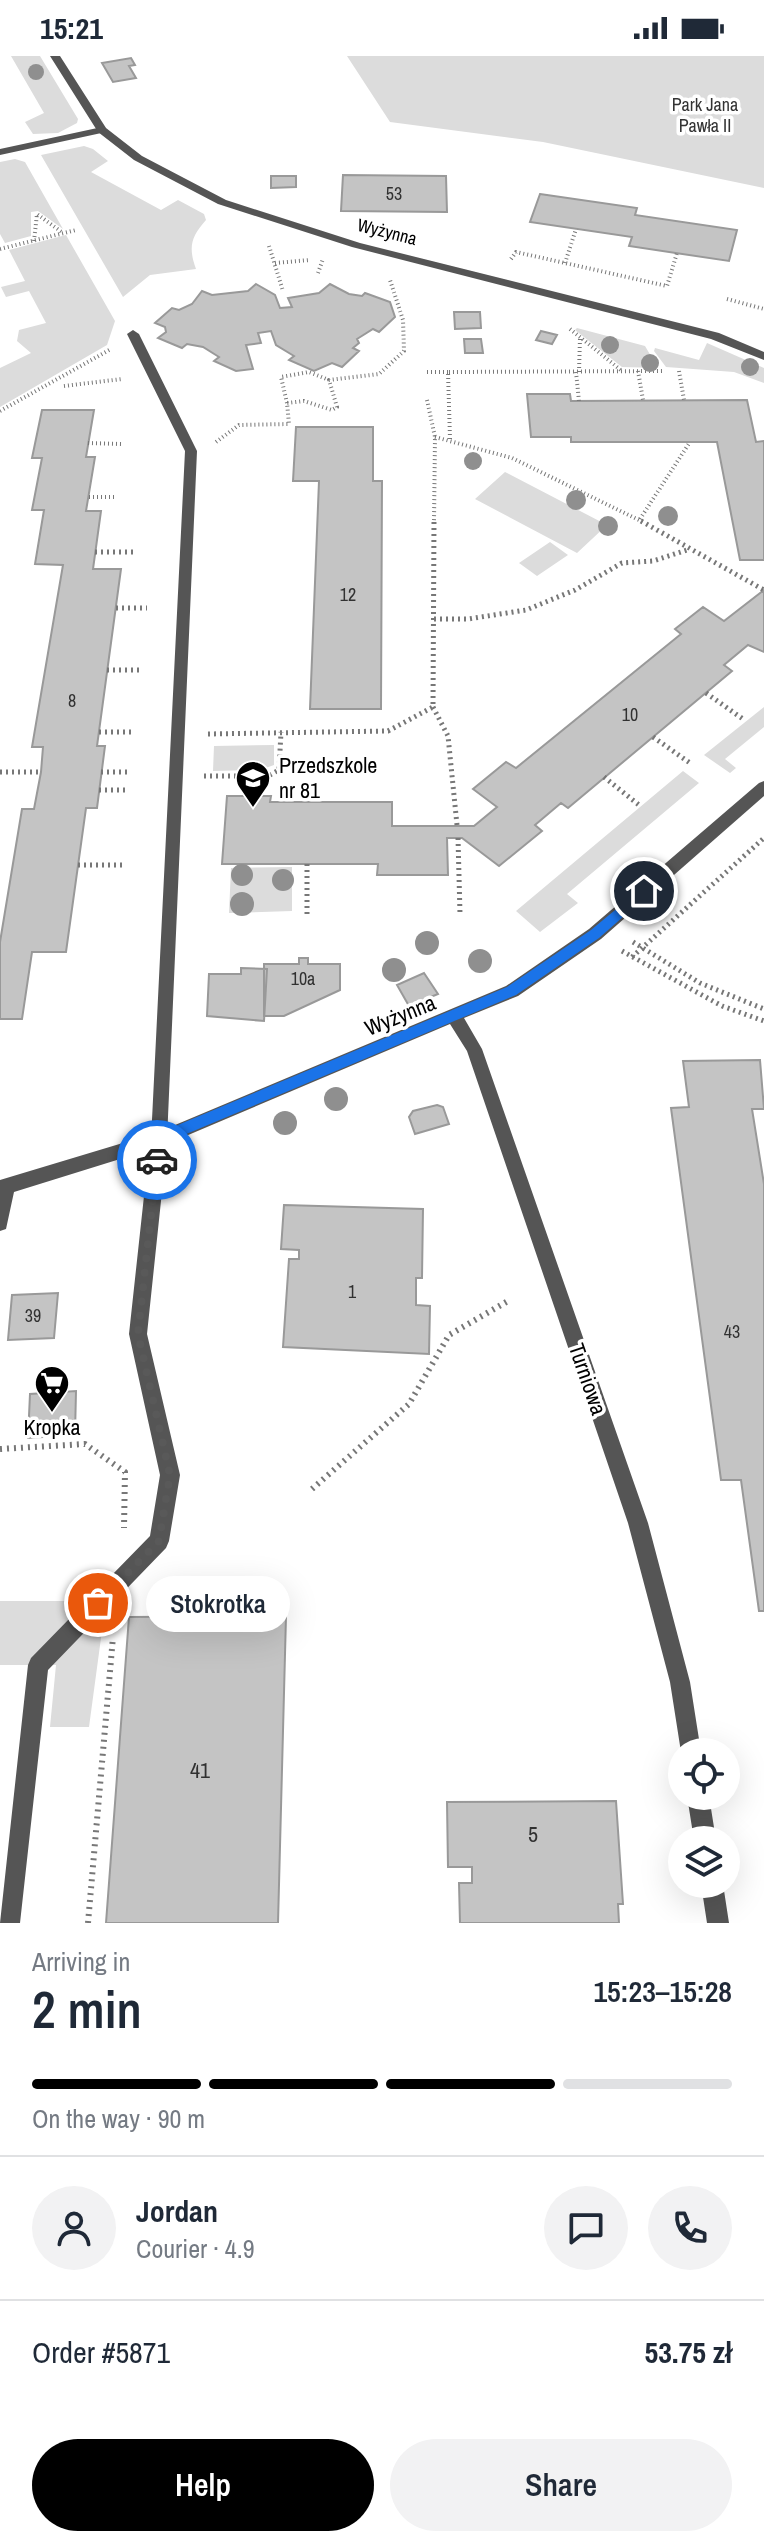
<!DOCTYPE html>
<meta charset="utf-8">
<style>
:root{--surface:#fff;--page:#f2f2f3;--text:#1f2937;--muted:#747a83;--line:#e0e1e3;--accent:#000}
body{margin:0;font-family:"Archivo Narrow",sans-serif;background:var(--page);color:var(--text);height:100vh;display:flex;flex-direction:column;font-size:30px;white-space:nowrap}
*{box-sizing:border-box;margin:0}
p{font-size:26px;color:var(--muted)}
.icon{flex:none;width:44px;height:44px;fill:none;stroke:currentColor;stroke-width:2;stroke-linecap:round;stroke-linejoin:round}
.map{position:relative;height:1867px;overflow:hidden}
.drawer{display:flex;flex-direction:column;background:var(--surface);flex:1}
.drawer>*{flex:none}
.buttons{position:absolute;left:668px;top:1682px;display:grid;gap:16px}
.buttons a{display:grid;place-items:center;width:72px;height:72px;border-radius:50%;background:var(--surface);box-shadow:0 8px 32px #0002;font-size:40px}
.pin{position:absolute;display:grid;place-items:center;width:68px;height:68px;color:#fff;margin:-34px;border:4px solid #fff;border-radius:50%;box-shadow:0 2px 8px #0007}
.courier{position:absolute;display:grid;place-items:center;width:80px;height:80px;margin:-40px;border:6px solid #1a73e8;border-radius:50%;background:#fff;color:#222;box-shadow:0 2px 10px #0007}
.bubble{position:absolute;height:56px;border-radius:28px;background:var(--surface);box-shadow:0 8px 32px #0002;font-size:26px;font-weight:600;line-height:56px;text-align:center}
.summary em{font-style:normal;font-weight:600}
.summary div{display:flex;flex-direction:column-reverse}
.summary{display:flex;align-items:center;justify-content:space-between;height:136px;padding:0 32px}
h1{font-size:52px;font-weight:600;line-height:60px}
.bar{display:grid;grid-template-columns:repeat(4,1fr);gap:12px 8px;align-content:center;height:96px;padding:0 32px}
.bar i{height:10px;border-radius:6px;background:var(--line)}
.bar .current{background:var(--accent)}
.bar p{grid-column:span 4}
.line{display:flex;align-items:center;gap:20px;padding:0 32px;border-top:2px solid var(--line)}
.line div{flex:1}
.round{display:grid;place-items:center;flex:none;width:84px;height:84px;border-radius:42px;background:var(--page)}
.action{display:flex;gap:16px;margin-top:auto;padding:16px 32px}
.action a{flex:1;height:92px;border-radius:48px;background:var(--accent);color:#fff;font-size:32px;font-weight:600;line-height:92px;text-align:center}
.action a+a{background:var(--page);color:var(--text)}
.status{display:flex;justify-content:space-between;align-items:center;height:56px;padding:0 40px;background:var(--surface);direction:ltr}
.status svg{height:22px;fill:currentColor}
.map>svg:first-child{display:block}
.green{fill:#dcdcdc}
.building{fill:#c4c4c4;stroke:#999;stroke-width:2}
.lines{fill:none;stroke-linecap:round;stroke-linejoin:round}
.path-far2{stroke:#777;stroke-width:4;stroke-dasharray:1 3;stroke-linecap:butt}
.path-far1{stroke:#777;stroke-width:5;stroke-dasharray:2 4;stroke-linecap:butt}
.path{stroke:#777;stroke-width:6;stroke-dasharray:2 5;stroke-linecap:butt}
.service{fill:#555;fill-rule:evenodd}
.minor{fill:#555;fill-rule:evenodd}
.tree{fill:#8f8f8f}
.route{fill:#1a73e8}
.done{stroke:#595959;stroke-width:8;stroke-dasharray:0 14.4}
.labels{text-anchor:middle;stroke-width:7;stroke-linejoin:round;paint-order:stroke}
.far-park-label{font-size:18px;fill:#333;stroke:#fff}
.number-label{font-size:18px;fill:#313131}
.far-street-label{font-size:18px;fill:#000;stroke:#fff}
.poi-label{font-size:22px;fill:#000;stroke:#fff;text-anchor:start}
.street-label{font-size:22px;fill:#000;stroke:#fff}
.near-number-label{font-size:22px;fill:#313131}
</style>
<div class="status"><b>15:21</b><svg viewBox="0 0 49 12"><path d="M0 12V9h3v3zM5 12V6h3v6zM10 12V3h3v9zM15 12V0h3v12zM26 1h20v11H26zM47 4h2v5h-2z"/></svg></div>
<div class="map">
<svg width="764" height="1867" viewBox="0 0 764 1867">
<rect width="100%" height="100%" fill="#fff"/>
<path class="green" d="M 11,0 L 40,0 L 78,63 L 77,67 L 58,77 L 33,78 L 25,66 L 44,57 Z
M 347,0 L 764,0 L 764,132 L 543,86 L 390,66 Z
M 84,90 L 93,93 L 108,105 L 91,116 L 161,154 L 178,144 L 204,158 L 206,164 C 191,181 188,191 196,213 L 150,219 L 123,241 L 41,99 Z
M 15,103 L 25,106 L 63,173 L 38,155 L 31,156 L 31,180 L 5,187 L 0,178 L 0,106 Z
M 66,179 L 115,265 L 107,289 L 0,351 L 0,312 L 31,297 L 17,285 L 19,274 L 46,267 L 29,235 L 6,241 L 1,231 L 25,225 L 9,194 Z
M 577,272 L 645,290 L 658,312 L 622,311 L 575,274 Z
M 707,287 L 764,312 L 764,327 L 734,316 L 666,311 L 654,295 L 655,292 L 699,304 Z
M 505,416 L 607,469 L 577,497 L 475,443 Z
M 550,486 L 568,499 L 537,520 L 519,507 Z
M 764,651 L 764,671 L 725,703 L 736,712 L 730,717 L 704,699 Z
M 274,689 L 274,709 L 260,714 L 213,715 L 214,690 Z
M 683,715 L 699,727 L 567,838 L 578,847 L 540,876 L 516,855 Z
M 292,811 L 292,855 L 229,857 L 231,812 Z
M 0,1545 L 106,1545 L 89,1671 L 50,1671 L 56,1609 L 0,1609 Z"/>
<path class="building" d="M 131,2 L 135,9 L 129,10 L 136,22 L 113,26 L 102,7 Z
M 343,119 L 446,120 L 447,156 L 341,155 Z
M 271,120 L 296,120 L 296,131 L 271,132 Z
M 540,138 L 637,152 L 635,159 L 737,174 L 729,205 L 629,190 L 632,181 L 530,166 Z
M 256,228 L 275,239 L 280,252 L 292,251 L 288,242 L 319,237 L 330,228 L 349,238 L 362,240 L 365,237 L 390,246 L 395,261 L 379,276 L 373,273 L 357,283 L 359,287 L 353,292 L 359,295 L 342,311 L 332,307 L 314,315 L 289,304 L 294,300 L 276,289 L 271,275 L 258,277 L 261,287 L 246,289 L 253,313 L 236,315 L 214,305 L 219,301 L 203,291 L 187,288 L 182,292 L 158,282 L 166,276 L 165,271 L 155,267 L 172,252 L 179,254 L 192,248 L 202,235 L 212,239 L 248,235 Z
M 454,256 L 480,256 L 481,272 L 455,273 Z
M 541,275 L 557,279 L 552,288 L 536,284 Z
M 464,283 L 481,283 L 483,297 L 465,297 Z
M 527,338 L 570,338 L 571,345 L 747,344 L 756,386 L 764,385 L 764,504 L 740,504 L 717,386 L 571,386 L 571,381 L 531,381 Z
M 42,354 L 94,354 L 86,401 L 95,401 L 86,455 L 101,455 L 93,513 L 121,513 L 97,690 L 105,690 L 97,752 L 86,752 L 66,896 L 32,896 L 22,963 L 0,963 L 0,886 L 22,753 L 34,753 L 41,716 L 43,691 L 32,691 L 63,509 L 35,508 L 44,454 L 32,454 L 42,402 L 32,402 Z
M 296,371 L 373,371 L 373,425 L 382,425 L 381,653 L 310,653 L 319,425 L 293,425 Z
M 764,534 L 764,596 L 748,589 L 724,609 L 732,615 L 568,752 L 561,747 L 535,769 L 542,775 L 499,810 L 462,782 L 447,782 L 448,819 L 377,819 L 378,808 L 222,808 L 227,740 L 271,740 L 270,746 L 392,746 L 392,770 L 474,770 L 497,751 L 473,733 L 506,706 L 516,712 L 681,578 L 675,573 L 703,551 L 724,565 Z
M 299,902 L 308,902 L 308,908 L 340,908 L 340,934 L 284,960 L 264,960 L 264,908 L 299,908 Z
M 241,912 L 267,913 L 264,965 L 207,960 L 209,918 L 241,918 Z
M 424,917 L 438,938 L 409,950 L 397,929 Z
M 760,1004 L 764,1053 L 752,1053 L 764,1128 L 764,1555 L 759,1555 L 741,1424 L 721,1424 L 671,1052 L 689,1051 L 683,1005 Z
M 437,1049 L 443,1051 L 449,1068 L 415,1078 L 409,1061 L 413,1055 Z
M 284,1149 L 423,1153 L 422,1222 L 416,1222 L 416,1249 L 430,1250 L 429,1298 L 283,1291 L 289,1203 L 299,1203 L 299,1194 L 281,1193 Z
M 58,1237 L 54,1282 L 8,1284 L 12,1239 Z
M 76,1335 L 75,1379 L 28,1382 L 30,1338 Z
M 286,1560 L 278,1867 L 106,1867 L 129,1561 Z
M 616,1745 L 623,1848 L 618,1848 L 619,1867 L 460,1867 L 459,1827 L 472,1827 L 472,1811 L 448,1811 L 447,1746 Z"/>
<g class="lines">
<path class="path-far2" d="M 34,185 L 37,158 L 63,177
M 269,190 L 283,235
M 0,193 L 76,174
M 511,203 L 516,196 L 667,230 L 677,197
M 275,207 L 310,204
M 565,207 L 576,173
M 318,217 L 323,203
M 727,243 L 764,253
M 570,273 L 622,315
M 638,315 L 643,344
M 679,315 L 684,344
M 427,316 L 448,316
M 576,316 L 579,345
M 579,316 L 580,282
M 64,330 L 122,323
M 427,344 L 435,381 L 434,467
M 287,347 L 281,321 L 309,316 L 329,324
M 0,355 L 111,293
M 435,381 L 512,402 L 645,467
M 450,383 L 448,316 L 664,315
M 216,386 L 239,369 L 289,368 L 287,347 L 304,345 L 332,354 L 337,351 L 329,324 L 379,318 L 404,295 L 403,264 L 390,224
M 88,387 L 121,388
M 89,441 L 115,441
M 640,463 L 690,386"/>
<path class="path-far1" d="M 641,465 L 764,534
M 95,496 L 133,496
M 116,552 L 147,552
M 434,563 L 468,563 L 526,554 L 575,534 L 622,507 L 653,505 L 690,493
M 107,614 L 141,614
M 706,637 L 743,663
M 433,651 L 448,680 L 457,769
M 99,676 L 135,676
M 208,678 L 388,675 L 433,651 L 434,465
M 653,681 L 690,707
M 0,716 L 41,716
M 101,716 L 131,716
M 204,720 L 268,720 L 279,714 L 281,676
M 604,721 L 639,749
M 99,734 L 129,734
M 458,782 L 460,858
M 307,808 L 307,860
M 78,809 L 122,809
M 633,886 L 700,927 L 764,953
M 622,895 L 722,950 L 764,965
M 632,901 L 764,782"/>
<path class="path" d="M 0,1393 L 85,1388 L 125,1416 L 124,1472
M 312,1433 L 409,1348 L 449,1279 L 508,1245
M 88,1867 L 113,1581"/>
<path class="service" d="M 102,71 L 106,72 L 106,76 L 0,99 L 0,93 Z
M 133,274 L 139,278 L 197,395 L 167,1084 L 165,1089 L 159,1092 L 153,1089 L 151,1084 L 185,395 L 127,278 Z"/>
<path class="minor" d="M 50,0 L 60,0 L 106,72 L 142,100 L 226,144 L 360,187 L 719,277 L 764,296 L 764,304 L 711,283 L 352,191 L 218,148 L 134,104 L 98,76 Z
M 764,725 L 764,740 L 601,883 L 518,940 L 464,962 L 482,993 L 648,1467 L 690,1626 L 701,1696 L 682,1696 L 682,1700 L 681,1696 L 670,1626 L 628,1467 L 467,995 L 450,968 L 167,1088 L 147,1278 L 180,1419 L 169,1485 L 166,1492 L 48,1614 L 20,1867 L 0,1867 L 28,1609 L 31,1602 L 150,1480 L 160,1419 L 129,1278 L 149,1094 L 14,1136 L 6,1173 L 0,1175 L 0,1124 L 156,1077 L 506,930 L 589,873 L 759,727 Z
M 687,1740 L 709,1740 L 716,1784 L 694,1784 Z
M 701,1828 L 723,1828 L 729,1867 L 707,1867 Z"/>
</g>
<g class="tree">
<circle cx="36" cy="16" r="8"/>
<circle cx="610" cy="289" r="9"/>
<circle cx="650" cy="307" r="9"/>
<circle cx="750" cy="311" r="9"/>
<circle cx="473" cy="405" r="9"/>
<circle cx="576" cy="444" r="10"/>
<circle cx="668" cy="460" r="10"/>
<circle cx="608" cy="470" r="10"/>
<circle cx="242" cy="819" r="11"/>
<circle cx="283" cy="824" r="11"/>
<circle cx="242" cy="848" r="12"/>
<circle cx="427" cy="887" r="12"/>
<circle cx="480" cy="905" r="12"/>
<circle cx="394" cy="914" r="12"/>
<circle cx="336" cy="1043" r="12"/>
<circle cx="285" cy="1067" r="12"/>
</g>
<path class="route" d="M 644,830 L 648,831 L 648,839 L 599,882 L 516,939 L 165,1087 L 161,1108 L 152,1108 L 154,1079 L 507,931 L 591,874 Z"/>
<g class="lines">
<path class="done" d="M 98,1547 L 159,1485 L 170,1419 L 138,1278 L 157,1104"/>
</g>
<defs>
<g id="school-pin" transform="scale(1.8)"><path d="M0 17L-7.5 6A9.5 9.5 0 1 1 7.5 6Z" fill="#000" stroke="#fff"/><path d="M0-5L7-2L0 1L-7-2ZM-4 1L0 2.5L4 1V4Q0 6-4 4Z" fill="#fff"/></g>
<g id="supermarket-pin" transform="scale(1.8)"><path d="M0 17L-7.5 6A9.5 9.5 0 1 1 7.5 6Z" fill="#000" stroke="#fff"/><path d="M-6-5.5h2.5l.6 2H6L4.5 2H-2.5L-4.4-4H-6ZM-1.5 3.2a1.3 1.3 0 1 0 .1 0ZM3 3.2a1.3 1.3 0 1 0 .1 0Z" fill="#fff"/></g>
</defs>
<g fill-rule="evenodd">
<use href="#school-pin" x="253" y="722"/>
<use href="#supermarket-pin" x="52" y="1327"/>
</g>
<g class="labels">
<g class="far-park-label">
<text x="705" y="55">Park Jana<tspan x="705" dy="21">Pawła II</tspan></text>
</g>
<g class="number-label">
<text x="394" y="144">53</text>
<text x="348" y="545">12</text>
<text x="72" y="651">8</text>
<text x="630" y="665">10</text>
<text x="303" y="929">10a</text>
<text x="352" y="1242">1</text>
<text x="33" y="1266">39</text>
<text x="732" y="1282">43</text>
</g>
<g class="far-street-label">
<text transform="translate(387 176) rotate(14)" y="6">Wyżynna</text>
</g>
<g class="poi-label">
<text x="279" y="717">Przedszkole<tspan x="279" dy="25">nr 81</tspan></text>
<text x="52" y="1379" text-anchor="middle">Kropka</text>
</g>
<g class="street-label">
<text transform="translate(400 959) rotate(-22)" y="8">Wyżynna</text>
<text transform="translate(588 1323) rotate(71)" y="8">Turniowa</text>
</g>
<g class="near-number-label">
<text x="200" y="1722">41</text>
<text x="533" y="1786">5</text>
</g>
</g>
</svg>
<div class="buttons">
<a><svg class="icon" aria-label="locate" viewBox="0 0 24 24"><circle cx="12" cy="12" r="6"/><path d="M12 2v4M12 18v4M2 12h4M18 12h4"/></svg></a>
<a><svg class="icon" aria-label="layers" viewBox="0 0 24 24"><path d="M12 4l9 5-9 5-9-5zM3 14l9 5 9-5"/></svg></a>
</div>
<div class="pin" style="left:98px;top:1547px;background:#ea580c"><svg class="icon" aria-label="bag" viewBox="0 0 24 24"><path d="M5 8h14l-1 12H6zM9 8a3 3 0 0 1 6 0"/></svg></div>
<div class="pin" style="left:644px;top:835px;background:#1f2937"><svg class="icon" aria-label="home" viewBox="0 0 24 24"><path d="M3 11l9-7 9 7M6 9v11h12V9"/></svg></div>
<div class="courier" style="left:157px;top:1104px"><svg class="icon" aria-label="car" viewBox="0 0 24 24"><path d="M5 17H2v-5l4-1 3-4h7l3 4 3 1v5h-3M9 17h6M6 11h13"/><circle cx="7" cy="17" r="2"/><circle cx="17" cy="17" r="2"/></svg></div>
<div class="bubble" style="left:146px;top:1520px;width:144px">Stokrotka</div>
</div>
<section class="drawer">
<div class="summary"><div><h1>2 min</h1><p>Arriving in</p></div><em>15:23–15:28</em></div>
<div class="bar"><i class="current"></i><i class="current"></i><i class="current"></i><i></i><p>On the way · 90 m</p></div>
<div class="line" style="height:144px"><a class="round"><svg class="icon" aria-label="person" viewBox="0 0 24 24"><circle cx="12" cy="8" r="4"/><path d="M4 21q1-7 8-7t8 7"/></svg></a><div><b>Jordan</b><p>Courier · 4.9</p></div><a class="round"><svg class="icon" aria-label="chat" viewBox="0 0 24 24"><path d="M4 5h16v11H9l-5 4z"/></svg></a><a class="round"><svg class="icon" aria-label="phone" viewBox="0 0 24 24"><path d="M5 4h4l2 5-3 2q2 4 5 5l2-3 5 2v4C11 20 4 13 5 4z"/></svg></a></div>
<div class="line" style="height:104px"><div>Order #5871</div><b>53.75 zł</b></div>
<div class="action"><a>Help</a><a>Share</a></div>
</section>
